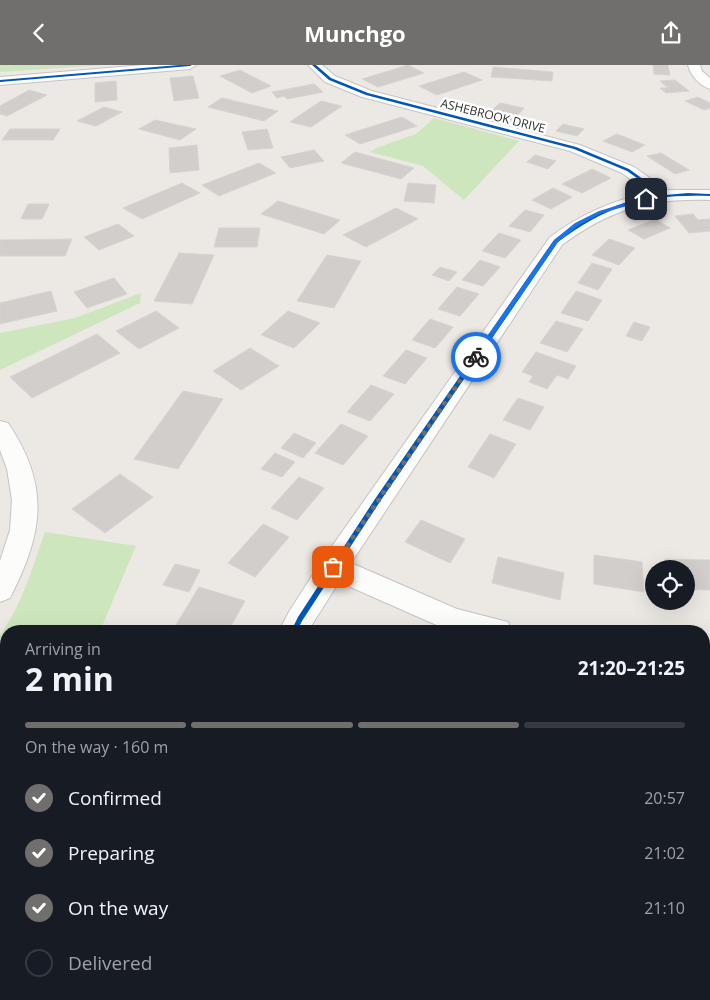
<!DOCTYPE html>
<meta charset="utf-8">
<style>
:root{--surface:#171b24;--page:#242831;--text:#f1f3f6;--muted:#9ea1a6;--line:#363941;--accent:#706f6e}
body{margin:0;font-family:"Open Sans",sans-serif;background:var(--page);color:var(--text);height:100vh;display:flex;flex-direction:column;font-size:19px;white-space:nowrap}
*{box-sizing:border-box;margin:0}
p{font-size:16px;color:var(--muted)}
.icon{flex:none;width:28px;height:28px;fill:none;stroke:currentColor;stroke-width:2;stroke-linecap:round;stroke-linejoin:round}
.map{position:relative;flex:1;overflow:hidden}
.panel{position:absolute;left:0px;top:560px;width:710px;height:375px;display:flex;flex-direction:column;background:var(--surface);border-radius:20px 20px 0 0;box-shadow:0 5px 20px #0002}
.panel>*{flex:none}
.fabs{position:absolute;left:645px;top:495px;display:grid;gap:10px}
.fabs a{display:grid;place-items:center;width:50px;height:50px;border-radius:50%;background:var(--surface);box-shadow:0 5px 20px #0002;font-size:25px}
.pin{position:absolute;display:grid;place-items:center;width:42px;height:42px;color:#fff;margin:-21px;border-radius:10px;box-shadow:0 2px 8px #0006}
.courier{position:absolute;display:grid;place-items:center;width:50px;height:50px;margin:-25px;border:4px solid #1a73e8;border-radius:50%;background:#fff;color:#222;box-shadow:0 1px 6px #0007}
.summary em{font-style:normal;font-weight:700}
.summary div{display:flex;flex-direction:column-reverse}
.summary{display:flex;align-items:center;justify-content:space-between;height:85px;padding:0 25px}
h1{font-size:32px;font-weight:700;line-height:38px}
.bar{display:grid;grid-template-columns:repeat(4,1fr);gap:8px 5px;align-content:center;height:60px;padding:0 25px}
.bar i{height:6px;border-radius:4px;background:var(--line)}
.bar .on{background:var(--accent)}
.bar p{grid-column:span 4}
ol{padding:0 25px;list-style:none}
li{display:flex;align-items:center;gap:15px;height:55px}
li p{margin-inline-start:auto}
li .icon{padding:5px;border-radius:50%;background:var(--accent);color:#fff;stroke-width:4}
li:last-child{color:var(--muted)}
li i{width:28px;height:28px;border:2px solid var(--line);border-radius:50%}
header{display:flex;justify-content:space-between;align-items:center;height:65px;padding:0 25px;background:var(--accent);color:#fff;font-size:22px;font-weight:700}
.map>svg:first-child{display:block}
.green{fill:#cee6be}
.building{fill:#d1cecb;stroke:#d7d4d0}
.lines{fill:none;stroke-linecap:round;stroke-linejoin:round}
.minor-casing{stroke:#c5c4c5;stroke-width:2}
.minor{fill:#fcfcfb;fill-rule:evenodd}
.cycleway-casing{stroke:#fff;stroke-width:3}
.cycleway{fill:#0057b8;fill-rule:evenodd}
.route{fill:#1a73e8}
.done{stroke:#706f6e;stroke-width:5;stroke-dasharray:0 9}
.labels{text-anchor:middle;stroke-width:5;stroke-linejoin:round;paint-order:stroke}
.far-street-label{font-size:12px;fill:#2e2e2e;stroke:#fff}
</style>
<header><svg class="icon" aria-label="back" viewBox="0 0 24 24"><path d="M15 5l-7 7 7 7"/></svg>Munchgo<svg class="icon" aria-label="share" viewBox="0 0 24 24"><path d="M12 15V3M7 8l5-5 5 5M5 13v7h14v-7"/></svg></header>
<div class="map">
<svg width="710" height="935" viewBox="0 0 710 935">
<rect width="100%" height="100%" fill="#ece8e4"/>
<path class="green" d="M 0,0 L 103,0 L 0,7 Z
M 434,53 L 519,76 L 464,135 L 423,101 L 370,87 L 376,83 L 416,69 Z
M 141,228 L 140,238 L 0,305 L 0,268 L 75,253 Z
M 45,467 L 136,481 L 100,566 L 6,566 L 6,776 L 0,774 L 0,570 C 22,540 33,501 45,467 Z
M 6,910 L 6,929 L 186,929 L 185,935 L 0,935 L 0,920 Z"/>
<path class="building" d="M 408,0 L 424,8 L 378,22 L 362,14 Z
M 653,0 L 668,0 L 670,10 L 654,9 Z
M 493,2 L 553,7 L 552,16 L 491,12 Z
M 240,5 L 271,21 L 252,28 L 220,11 Z
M 464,7 L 482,15 L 437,30 L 419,21 Z
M 193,11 L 199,33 L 174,36 L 170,13 Z
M 675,15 L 689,26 L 666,28 L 660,23 L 668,23 L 660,16 Z
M 116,16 L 117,35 L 95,37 L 95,18 Z
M 314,19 L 323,27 L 287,34 L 284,31 L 277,33 L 272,27 Z
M 29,25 L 47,30 L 7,51 L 0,49 L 0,41 Z
M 698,32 L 710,38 L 710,43 L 704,45 L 685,36 Z
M 222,33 L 278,46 L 264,56 L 208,42 Z
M 321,36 L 342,41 L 311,62 L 290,57 Z
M 500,38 L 524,43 L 513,56 L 487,50 Z
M 104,42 L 122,47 L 96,61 L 77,56 Z
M 402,52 L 417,61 L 360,79 L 345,70 Z
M 155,55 L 196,64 L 180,75 L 139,64 Z
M 563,59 L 584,64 L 577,71 L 556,66 Z
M 10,64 L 60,64 L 53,75 L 2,75 Z
M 267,64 L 273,83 L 248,85 L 242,67 Z
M 617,69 L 645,80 L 632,87 L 603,76 Z
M 197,80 L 199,105 L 170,108 L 169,83 Z
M 314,85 L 324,96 L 290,103 L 281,92 Z
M 355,87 L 414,103 L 401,114 L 341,98 Z
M 661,88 L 689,105 L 675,109 L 647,91 Z
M 535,90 L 556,96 L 548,104 L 527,97 Z
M 259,98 L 276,108 L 219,131 L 202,120 Z
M 592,104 L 611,113 L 582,128 L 562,119 Z
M 182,118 L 200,128 L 142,154 L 123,143 Z
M 408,118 L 436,120 L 434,138 L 404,136 Z
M 553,123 L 572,132 L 551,144 L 532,135 Z
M 278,136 L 340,155 L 324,169 L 261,149 Z
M 28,139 L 49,139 L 42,154 L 21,154 Z
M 396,143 L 418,154 L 366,182 L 343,170 Z
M 525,145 L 544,150 L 530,167 L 509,161 Z
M 693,149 L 698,155 L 710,154 L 710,166 L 689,168 L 675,151 Z
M 655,154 L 670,163 L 644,174 L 628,165 Z
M 118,159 L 134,171 L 99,185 L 84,172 Z
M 219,163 L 260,163 L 257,182 L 214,182 Z
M 499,168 L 521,175 L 505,193 L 482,186 Z
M 72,174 L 65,191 L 0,191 L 0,175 Z
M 609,174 L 635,183 L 619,200 L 592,190 Z
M 179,188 L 214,190 L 192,239 L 154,236 Z
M 327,190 L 361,196 L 334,243 L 297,236 Z
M 480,195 L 500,202 L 483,221 L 462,215 Z
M 592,198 L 612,204 L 598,225 L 578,218 Z
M 440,202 L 457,207 L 449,216 L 432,210 Z
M 114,213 L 127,229 L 87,243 L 74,227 Z
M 457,222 L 479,229 L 460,251 L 438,244 Z
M 51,226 L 57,246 L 0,259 L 0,238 Z
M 576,226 L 602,235 L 588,256 L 561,248 Z
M 156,246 L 179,263 L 139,284 L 116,266 Z
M 288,246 L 320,258 L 294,283 L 261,270 Z
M 430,254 L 453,262 L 435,283 L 412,275 Z
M 556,256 L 583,264 L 567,287 L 540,278 Z
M 634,257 L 650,262 L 642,276 L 626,271 Z
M 97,269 L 120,288 L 32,333 L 10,312 Z
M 250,283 L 279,301 L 241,325 L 213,306 Z
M 406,285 L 427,293 L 405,319 L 383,311 Z
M 536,287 L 576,301 L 568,314 L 557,310 L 547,324 L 529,317 L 533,311 L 522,307 Z
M 371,320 L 394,329 L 370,356 L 347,347 Z
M 183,326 L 223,334 L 178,404 L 134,394 Z
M 518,333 L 544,342 L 530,365 L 503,355 Z
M 341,359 L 368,371 L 343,400 L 315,388 Z
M 294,368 L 316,378 L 303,393 L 281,383 Z
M 490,369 L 516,379 L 494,413 L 468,402 Z
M 275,388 L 295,397 L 282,412 L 261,404 Z
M 120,409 L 153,432 L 105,468 L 72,444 Z
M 299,412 L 324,423 L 297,455 L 271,443 Z
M 421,455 L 465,474 L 450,498 L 405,477 Z
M 263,459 L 289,472 L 255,512 L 228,498 Z
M 594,490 L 642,497 L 644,527 L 594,519 Z
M 498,492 L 564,508 L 560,535 L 492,518 Z
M 665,494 L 710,495 L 710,525 L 686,524 L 686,504 L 668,504 Z
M 175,499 L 200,505 L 189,527 L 163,520 Z
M 199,522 L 245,536 L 228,566 L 173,565 Z
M 704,677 L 710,678 L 710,718 L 704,717 Z
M 0,797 L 6,800 L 6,897 L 0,908 Z
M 309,929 L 379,929 L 379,935 L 309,935 Z"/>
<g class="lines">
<g class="minor-casing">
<path id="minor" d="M 144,0 L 196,0 L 190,4 L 0,20 L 0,12 Z
M 308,0 L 322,0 L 335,11 L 372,26 L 580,80 L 634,102 L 667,125 L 710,125 L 710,135 C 651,133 610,144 562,180 L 351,498 L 457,544 L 508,557 L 512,566 L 450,566 L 339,517 L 308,566 L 279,566 L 290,545 L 323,494 L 550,172 C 580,150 612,135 649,128 L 622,108 L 570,86 L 362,32 L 325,17 Z
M 688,0 L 700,0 L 702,6 L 710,13 L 710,24 C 700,21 690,10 688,0 Z
M 0,356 L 8,358 C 51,422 43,468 10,533 L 0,537 L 0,496 L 10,465 L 12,435 L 7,404 L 0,385 Z
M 704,592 L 710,592 L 710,618 L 704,618 Z
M 196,929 L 236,929 L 235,935 L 195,935 Z"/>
</g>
<use href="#minor" class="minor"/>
<g class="cycleway-casing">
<path id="cycleway" d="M 179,0 L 192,0 L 190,1 L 0,17 L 0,15 Z
M 312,0 L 316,0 L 331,13 L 368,28 L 576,82 L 629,104 L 665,130 L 688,128 L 710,129 L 710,131 C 647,129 609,139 558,177 L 379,438 L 302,556 L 297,566 L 291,566 L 298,552 L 375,434 L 554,175 C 589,150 618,136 661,130 L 627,106 L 574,84 L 366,30 L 329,15 Z"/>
</g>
<use href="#cycleway" class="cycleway"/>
</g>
<path class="route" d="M 646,132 L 648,135 L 602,148 L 579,160 L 558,177 L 478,293 L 474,293 L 474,290 L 554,175 L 575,158 L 599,146 Z"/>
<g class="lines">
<path class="done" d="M 333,502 L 476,292"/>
</g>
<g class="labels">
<g class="far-street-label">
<text transform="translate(493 51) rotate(14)" y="4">ASHEBROOK DRIVE</text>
</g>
</g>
</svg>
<div class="fabs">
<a><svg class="icon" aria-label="locate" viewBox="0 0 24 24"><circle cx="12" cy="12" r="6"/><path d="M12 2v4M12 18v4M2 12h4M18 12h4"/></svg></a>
</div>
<div class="pin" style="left:333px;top:502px;background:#ea580c"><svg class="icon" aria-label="bag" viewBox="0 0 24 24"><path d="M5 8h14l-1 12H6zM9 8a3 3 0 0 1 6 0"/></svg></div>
<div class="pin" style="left:646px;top:134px;background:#1f2937"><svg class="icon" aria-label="home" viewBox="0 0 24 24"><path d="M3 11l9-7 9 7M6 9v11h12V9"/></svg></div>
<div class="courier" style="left:476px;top:292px"><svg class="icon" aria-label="bike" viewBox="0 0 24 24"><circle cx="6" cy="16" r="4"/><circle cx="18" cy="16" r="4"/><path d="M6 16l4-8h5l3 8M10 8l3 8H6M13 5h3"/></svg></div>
<section class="panel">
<div class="summary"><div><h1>2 min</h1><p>Arriving in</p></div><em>21:20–21:25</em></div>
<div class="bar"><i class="on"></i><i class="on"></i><i class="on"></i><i></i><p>On the way · 160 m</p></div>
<ol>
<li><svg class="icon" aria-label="check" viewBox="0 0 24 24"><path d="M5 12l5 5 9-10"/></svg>Confirmed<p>20:57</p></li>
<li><svg class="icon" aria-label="check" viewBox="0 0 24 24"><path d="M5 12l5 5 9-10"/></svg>Preparing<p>21:02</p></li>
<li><svg class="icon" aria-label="check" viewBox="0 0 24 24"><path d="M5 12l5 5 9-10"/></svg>On the way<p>21:10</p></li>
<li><i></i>Delivered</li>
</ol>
</section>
</div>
